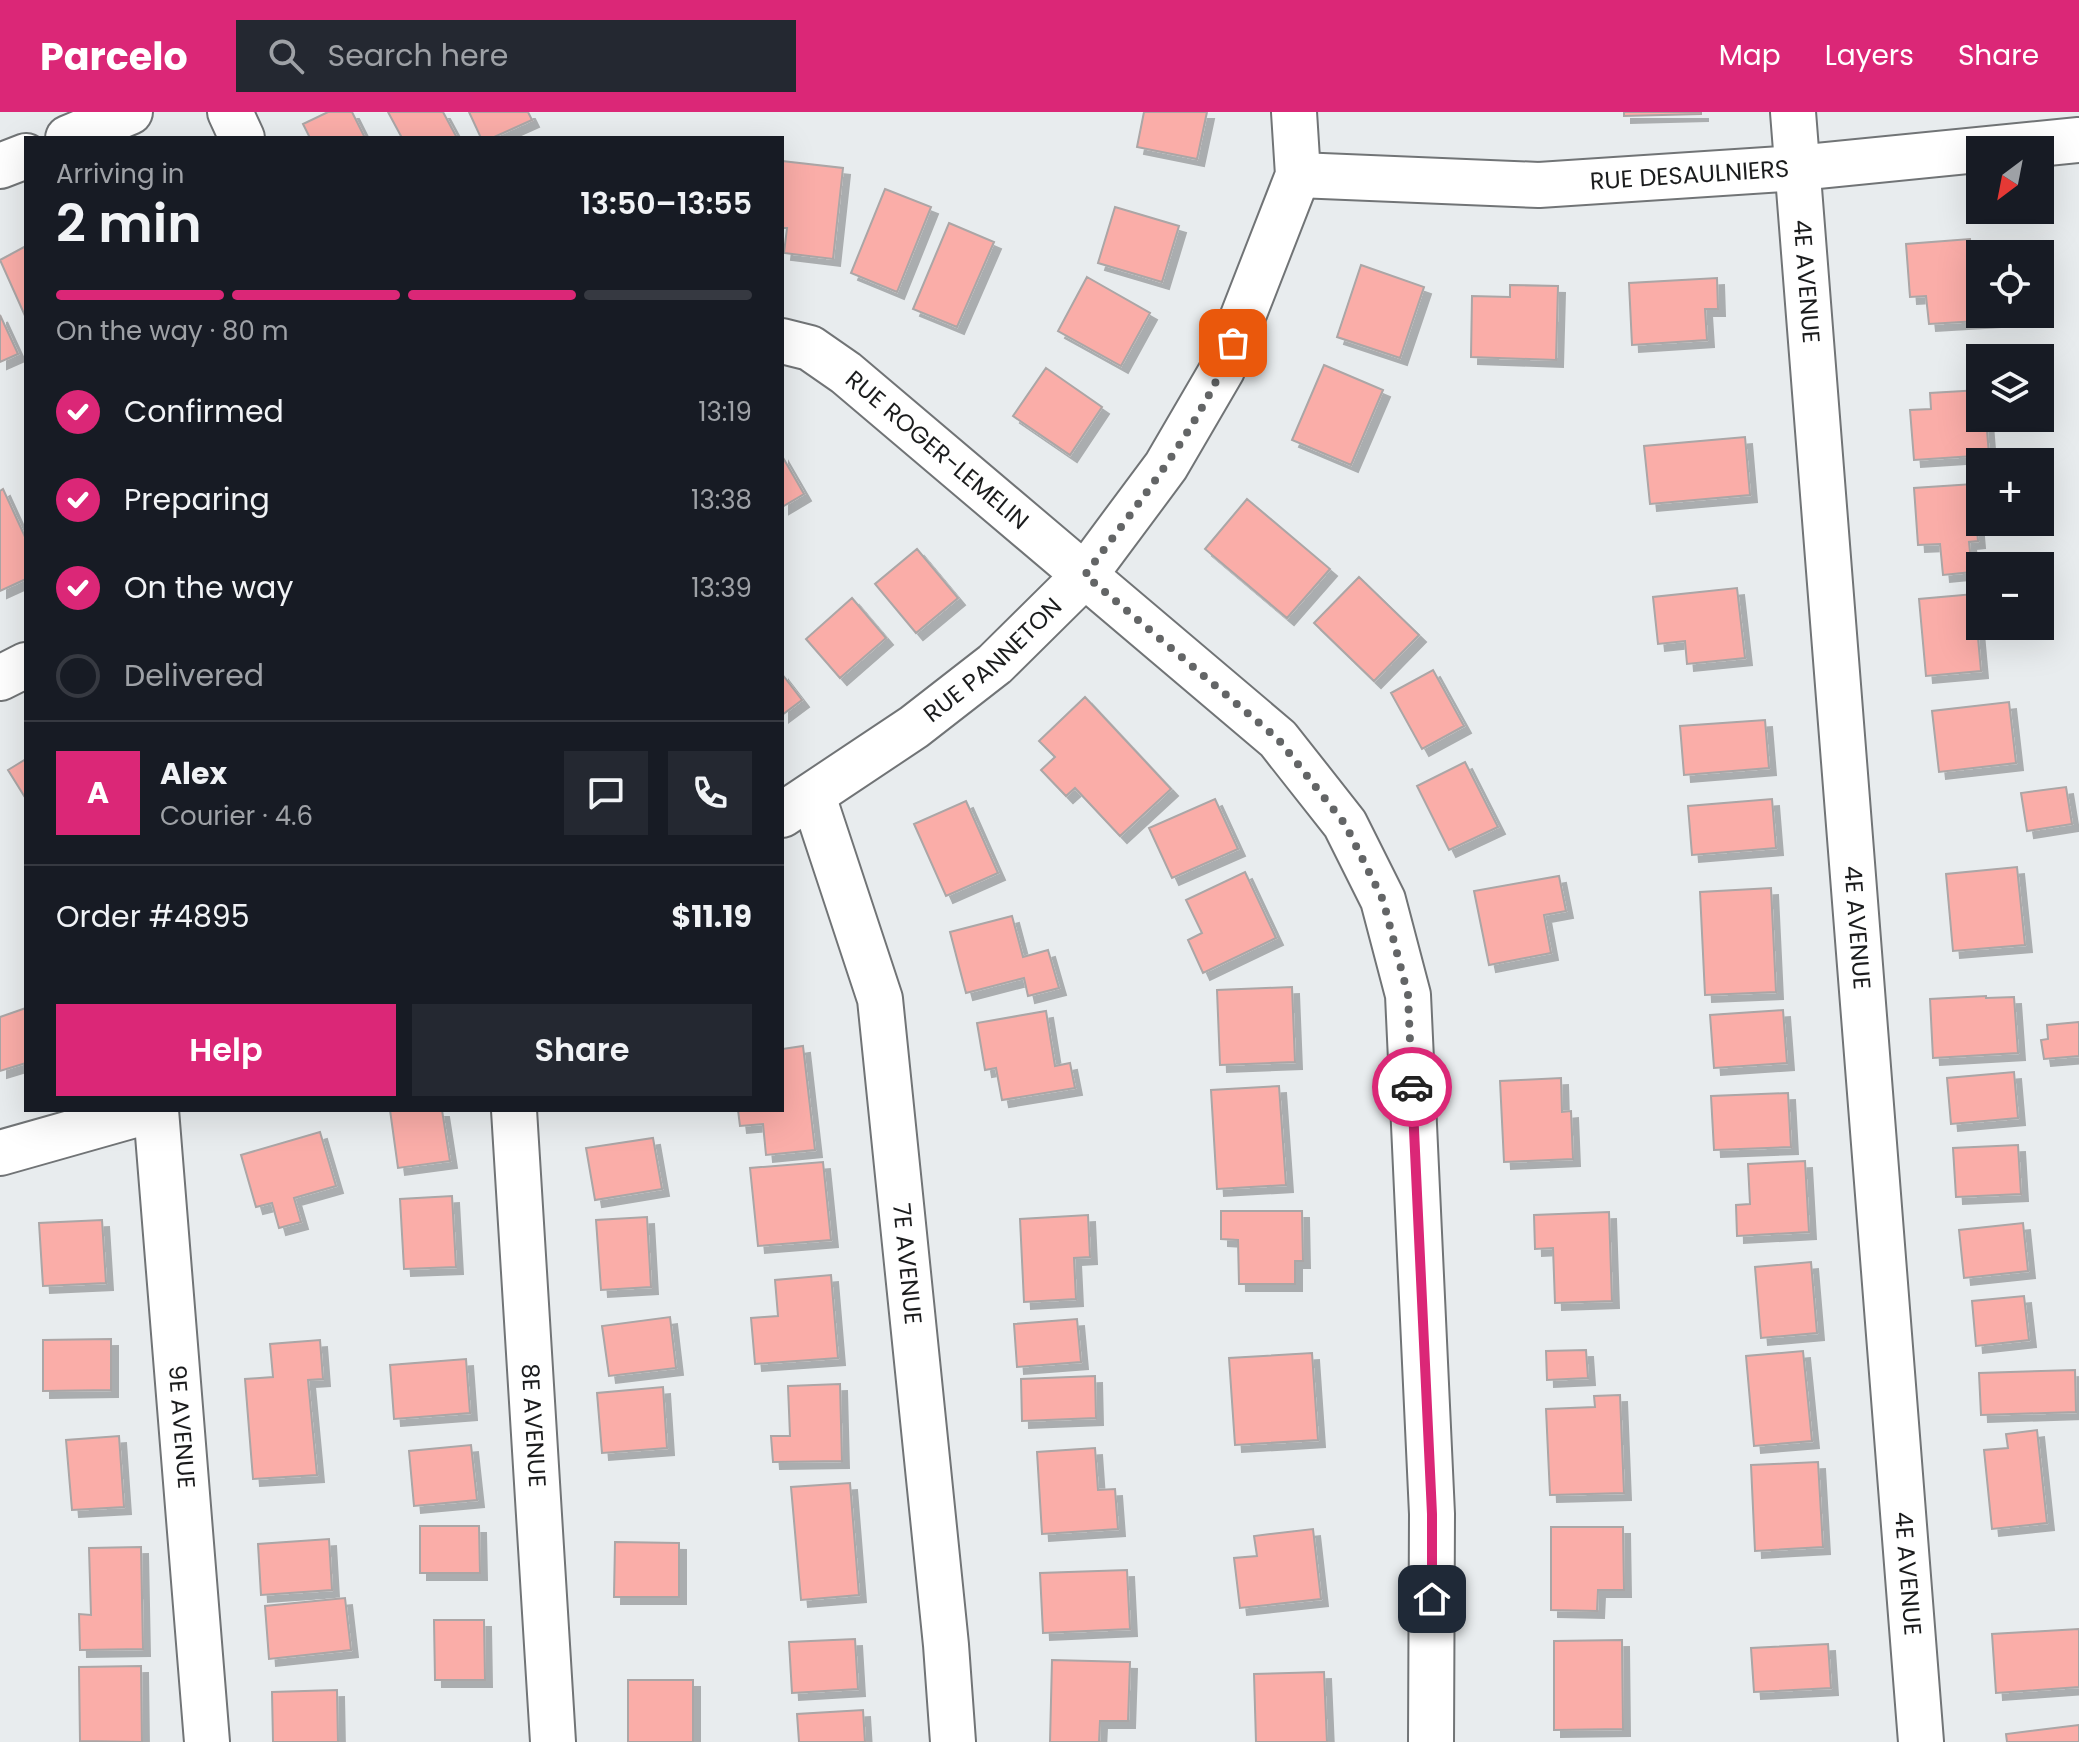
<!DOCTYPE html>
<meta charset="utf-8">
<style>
:root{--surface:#171b24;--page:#242831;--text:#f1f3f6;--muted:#9ea1a6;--line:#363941;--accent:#db2777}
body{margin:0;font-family:Poppins,sans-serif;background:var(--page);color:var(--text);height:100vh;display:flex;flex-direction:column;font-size:30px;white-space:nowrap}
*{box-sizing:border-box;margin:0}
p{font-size:26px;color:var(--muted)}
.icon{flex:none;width:44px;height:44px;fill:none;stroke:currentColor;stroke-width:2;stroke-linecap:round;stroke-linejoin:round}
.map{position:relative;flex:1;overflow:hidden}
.side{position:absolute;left:24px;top:24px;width:760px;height:976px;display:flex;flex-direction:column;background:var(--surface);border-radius:0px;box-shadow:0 8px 32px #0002}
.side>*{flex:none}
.needle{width:52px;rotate:212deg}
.buttons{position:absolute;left:1966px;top:24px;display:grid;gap:16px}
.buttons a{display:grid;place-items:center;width:88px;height:88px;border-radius:0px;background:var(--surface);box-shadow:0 8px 32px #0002;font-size:40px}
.pin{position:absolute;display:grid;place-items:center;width:68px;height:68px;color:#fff;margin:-34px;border-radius:16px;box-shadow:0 4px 12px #0006}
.courier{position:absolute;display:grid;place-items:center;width:80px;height:80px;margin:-40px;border:6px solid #db2777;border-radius:50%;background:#fff;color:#222;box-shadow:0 2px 10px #0007}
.summary em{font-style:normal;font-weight:600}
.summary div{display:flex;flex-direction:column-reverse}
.summary{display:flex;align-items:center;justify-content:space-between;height:136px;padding:0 32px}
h1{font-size:52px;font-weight:600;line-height:60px}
.bar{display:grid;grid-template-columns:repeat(4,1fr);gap:12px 8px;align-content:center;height:96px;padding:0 32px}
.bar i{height:10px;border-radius:6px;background:var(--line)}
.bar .on{background:var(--accent)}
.bar p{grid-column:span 4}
.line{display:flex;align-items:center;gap:20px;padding:0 32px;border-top:2px solid var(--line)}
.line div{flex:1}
.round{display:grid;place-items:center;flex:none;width:84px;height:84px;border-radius:0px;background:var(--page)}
ol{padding:0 32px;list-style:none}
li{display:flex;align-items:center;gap:24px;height:88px}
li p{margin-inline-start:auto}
li .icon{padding:8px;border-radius:50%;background:var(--accent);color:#fff;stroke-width:4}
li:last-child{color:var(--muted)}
li i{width:44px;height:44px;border:4px solid var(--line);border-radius:50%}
.button{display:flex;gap:16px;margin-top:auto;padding:16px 32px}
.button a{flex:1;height:92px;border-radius:0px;background:var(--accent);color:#fff;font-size:32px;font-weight:600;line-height:92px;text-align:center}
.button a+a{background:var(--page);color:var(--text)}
header{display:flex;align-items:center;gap:48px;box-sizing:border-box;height:112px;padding:0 40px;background:var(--accent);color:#fff}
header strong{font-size:38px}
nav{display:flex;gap:44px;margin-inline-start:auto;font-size:28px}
.search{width:560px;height:72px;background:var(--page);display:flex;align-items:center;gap:20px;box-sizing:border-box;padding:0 28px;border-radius:0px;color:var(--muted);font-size:30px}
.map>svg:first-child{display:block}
.building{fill:#faada8;stroke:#aba6a6;stroke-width:2;filter:url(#shadow)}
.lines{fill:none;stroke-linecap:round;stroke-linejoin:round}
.street-casing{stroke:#717476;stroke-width:48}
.street{stroke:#fff;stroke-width:44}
.done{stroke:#636566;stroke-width:8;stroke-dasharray:0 14.4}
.route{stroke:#db2777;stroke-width:10}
.labels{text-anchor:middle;stroke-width:6;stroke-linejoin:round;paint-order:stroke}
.street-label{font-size:24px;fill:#1b1c1d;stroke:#f6f9fc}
</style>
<header>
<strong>Parcelo</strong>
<div class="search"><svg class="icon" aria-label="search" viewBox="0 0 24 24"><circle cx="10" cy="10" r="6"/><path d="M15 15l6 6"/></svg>Search here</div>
<nav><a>Map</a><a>Layers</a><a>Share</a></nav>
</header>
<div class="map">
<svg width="2079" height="1630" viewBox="0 0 2079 1630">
<defs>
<filter id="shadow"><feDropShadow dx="7" dy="7" stdDeviation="0" flood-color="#0004"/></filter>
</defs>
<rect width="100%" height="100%" fill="#e8ecee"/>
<path class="building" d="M 328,0 L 352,0 L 365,26 L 310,26 L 303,12 Z
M 388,0 L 443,0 L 457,26 L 402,26 Z
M 469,0 L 528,0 L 532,8 L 492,26 L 481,26 Z
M 1144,0 L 1207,0 L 1197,47 L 1137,35 Z
M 1624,0 L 1701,0 L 1701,2 L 1624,4 Z
M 782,49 L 843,56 L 833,147 L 784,141 L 787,116 L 782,116 Z
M 885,77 L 931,95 L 897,180 L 851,161 Z
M 1115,95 L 1179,114 L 1162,170 L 1098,151 Z
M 949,111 L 994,130 L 957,215 L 913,197 Z
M 1970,127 L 1974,169 L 1980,169 L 1980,202 L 1994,202 L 1994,208 L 1929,212 L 1926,184 L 1910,185 L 1906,132 Z
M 26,134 L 26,206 L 0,148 Z
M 1361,153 L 1424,175 L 1400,246 L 1337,225 Z
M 1087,165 L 1150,201 L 1121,254 L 1058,219 Z
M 1717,166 L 1718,197 L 1705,197 L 1707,228 L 1632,233 L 1629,171 Z
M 1510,173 L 1558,174 L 1556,248 L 1471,245 L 1472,184 L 1510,185 Z
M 0,203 L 18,242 L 0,250 Z
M 1324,253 L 1383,278 L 1351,353 L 1292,328 Z
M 1046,256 L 1102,295 L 1070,343 L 1013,304 Z
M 1980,278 L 1980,306 L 1986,306 L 1989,343 L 1914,348 L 1910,298 L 1931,297 L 1930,281 Z
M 1745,325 L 1750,383 L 1650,392 L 1644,334 Z
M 782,344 L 804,382 L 782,395 Z
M 1973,372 L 1978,429 L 1969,430 L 1972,460 L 1943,463 L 1940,432 L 1918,433 L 1914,376 Z
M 3,377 L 26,427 L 26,467 L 0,479 L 0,379 Z
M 1247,387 L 1330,457 L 1287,506 L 1205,437 Z
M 917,437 L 958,486 L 916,521 L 875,472 Z
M 1359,465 L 1419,523 L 1374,569 L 1314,511 Z
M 1737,476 L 1745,546 L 1687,552 L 1685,529 L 1658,532 L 1653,485 Z
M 1974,482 L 1981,559 L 1926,564 L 1919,487 Z
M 852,486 L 886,526 L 840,566 L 806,527 Z
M 1433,558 L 1464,614 L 1422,637 L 1391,581 Z
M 782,562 L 802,588 L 782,603 Z
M 1085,585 L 1171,677 L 1120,724 L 1075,676 L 1066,684 L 1041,658 L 1055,645 L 1039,629 Z
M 2009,590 L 2016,651 L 1939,660 L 1932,599 Z
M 1765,608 L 1769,656 L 1684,663 L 1680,614 Z
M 26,647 L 26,687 L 8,658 Z
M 1465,650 L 1498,715 L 1449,738 L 1417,674 Z
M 2066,675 L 2072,712 L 2027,719 L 2021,681 Z
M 1215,687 L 1238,737 L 1172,766 L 1149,716 Z
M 1772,687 L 1776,736 L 1692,743 L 1688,694 Z
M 966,689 L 998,761 L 946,784 L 914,712 Z
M 2017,755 L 2025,833 L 1953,839 L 1946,762 Z
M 1245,760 L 1276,826 L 1203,861 L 1188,828 L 1202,821 L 1186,788 Z
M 1559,764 L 1566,799 L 1544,803 L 1551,841 L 1489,853 L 1474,779 Z
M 1771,776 L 1776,880 L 1705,883 L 1700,780 Z
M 1012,804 L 1023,845 L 1048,838 L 1059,876 L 1028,884 L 1024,866 L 966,881 L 950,820 Z
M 1292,875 L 1295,950 L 1220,953 L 1217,878 Z
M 1986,884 L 1986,886 L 2014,885 L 2018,941 L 1933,946 L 1930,887 Z
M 26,896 L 26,951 L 0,959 L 0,905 Z
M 1783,898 L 1787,951 L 1714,956 L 1710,903 Z
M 1046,899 L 1055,954 L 1070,951 L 1075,976 L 1002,988 L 996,956 L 985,958 L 977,911 Z
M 2079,910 L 2079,944 L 2044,947 L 2041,928 L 2048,927 L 2047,913 Z
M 803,934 L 815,1038 L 766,1043 L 763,1012 L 740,1014 L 738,998 L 782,998 L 782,937 Z
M 2014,960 L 2018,1006 L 1951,1012 L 1947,966 Z
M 1561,966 L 1562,1000 L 1571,999 L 1573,1047 L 1504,1050 L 1500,969 Z
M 1279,974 L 1286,1073 L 1217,1077 L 1211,978 Z
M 1788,981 L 1791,1035 L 1714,1038 L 1711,984 Z
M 390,998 L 442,998 L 450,1049 L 398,1056 Z
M 320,1020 L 336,1074 L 294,1086 L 301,1110 L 279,1116 L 272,1091 L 256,1095 L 241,1043 Z
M 653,1026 L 662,1077 L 595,1088 L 586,1036 Z
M 2018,1033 L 2021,1082 L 1956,1085 L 1953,1036 Z
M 1805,1049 L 1809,1120 L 1737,1124 L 1736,1093 L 1750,1092 L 1748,1052 Z
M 823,1050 L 831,1128 L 758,1134 L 750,1056 Z
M 452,1084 L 456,1155 L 404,1157 L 400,1087 Z
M 1221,1099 L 1302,1099 L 1303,1149 L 1295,1149 L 1295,1172 L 1239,1172 L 1238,1128 L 1221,1127 Z
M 1609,1100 L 1612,1189 L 1555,1191 L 1553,1136 L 1535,1137 L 1534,1103 Z
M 1088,1103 L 1090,1145 L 1074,1146 L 1076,1187 L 1024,1190 L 1020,1107 Z
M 647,1105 L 651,1175 L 601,1178 L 596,1108 Z
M 102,1108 L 106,1171 L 43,1174 L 39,1111 Z
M 2023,1111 L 2028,1159 L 1964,1166 L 1959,1118 Z
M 1811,1150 L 1817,1221 L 1761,1226 L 1755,1155 Z
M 831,1163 L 838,1246 L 755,1252 L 751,1206 L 778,1204 L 775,1168 Z
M 2024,1184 L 2029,1228 L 1976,1234 L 1972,1189 Z
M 670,1205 L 676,1256 L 609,1264 L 602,1214 Z
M 1077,1207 L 1081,1250 L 1017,1255 L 1014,1212 Z
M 111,1227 L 111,1278 L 43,1279 L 43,1228 Z
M 320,1228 L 323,1267 L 308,1268 L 317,1363 L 253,1367 L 245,1267 L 273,1265 L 270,1232 Z
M 1586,1238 L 1588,1266 L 1547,1268 L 1546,1239 Z
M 1803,1239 L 1812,1329 L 1754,1334 L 1746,1244 Z
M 1312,1241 L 1318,1328 L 1235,1333 L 1229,1246 Z
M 466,1247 L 470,1301 L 394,1307 L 390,1253 Z
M 2075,1258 L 2076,1300 L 1981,1303 L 1979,1261 Z
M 1095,1264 L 1096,1306 L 1022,1309 L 1021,1267 Z
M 840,1272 L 842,1349 L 773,1350 L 771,1324 L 790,1324 L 788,1274 Z
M 663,1275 L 667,1336 L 602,1341 L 597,1281 Z
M 1620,1283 L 1624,1381 L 1550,1383 L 1546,1297 L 1595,1295 L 1594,1284 Z
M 2037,1318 L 2047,1411 L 1992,1417 L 1984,1338 L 2008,1336 L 2006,1322 Z
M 119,1324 L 124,1395 L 72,1398 L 66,1328 Z
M 471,1333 L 477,1388 L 414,1394 L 409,1339 Z
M 1095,1336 L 1098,1378 L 1115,1377 L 1118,1417 L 1042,1422 L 1037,1340 Z
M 1818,1350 L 1823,1435 L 1755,1439 L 1751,1353 Z
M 850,1371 L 859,1483 L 801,1488 L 791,1375 Z
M 420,1414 L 479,1414 L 480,1461 L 420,1461 Z
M 1551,1415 L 1623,1415 L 1624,1478 L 1598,1478 L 1597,1499 L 1551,1498 Z
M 1313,1417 L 1321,1487 L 1240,1496 L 1234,1446 L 1257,1444 L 1254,1424 Z
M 329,1427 L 332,1478 L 261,1483 L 258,1432 Z
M 615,1430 L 679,1431 L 679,1485 L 614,1485 Z
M 141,1435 L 143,1537 L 80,1538 L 79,1502 L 91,1503 L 89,1436 Z
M 1127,1458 L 1130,1517 L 1043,1521 L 1040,1461 Z
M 345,1486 L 351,1538 L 269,1547 L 265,1494 Z
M 434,1508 L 484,1508 L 485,1568 L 435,1568 Z
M 2079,1517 L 2079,1575 L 1996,1581 L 1992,1522 Z
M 855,1527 L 858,1577 L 792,1581 L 789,1530 Z
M 1622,1528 L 1623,1617 L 1554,1618 L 1554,1529 Z
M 1828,1532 L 1831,1576 L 1754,1580 L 1751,1536 Z
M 1052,1548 L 1130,1550 L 1128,1609 L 1100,1609 L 1099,1630 L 1050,1630 Z
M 141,1554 L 142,1630 L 80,1629 L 79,1555 Z
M 1324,1560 L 1327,1630 L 1256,1630 L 1254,1562 Z
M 628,1568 L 693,1568 L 693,1630 L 628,1630 Z
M 337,1578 L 338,1630 L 273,1630 L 272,1580 Z
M 863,1598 L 865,1630 L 799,1630 L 797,1602 Z
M 2079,1613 L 2079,1630 L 2007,1630 L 2006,1622 Z"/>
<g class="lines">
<g class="street-casing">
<g id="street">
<path d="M 230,0 L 242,26"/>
<path id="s1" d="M 1793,0 L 1921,1630"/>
<path d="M 68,26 L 130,0"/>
<path d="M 0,54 L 26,44"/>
<path id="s2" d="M 1298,63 L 1539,73 L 1797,56 L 2079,28"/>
<path id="s3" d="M 782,229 L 810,236 L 846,261 L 1278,627 L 1345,712 L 1383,788 L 1408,883 L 1432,1402 L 1431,1630"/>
<path d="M 0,566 L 26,553"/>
<path id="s4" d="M 813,684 L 880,887 L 946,1533 L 953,1630"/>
<path id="s5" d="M 782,703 L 914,615 L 995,552 L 1085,463 L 1166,354 L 1222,258 L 1298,63 L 1294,0"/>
<path id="s6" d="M 156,998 L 207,1630"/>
<path id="s7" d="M 514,998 L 553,1630"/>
<path d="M 0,1041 L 152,998"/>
</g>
</g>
<use href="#street" class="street"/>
</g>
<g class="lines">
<path class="done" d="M 1233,231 C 1200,316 1139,390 1085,463 L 1278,627 L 1345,712 L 1383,788 L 1408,883 L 1412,975"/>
<path class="route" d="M 1412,975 L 1432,1402 L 1432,1487"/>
</g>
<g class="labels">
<g class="street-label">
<text dy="8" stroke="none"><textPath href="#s2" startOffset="392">RUE DESAULNIERS</textPath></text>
<text dy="8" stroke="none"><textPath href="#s1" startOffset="170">4E AVENUE</textPath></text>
<text dy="8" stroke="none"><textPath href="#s3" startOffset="192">RUE ROGER-LEMELIN</textPath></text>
<text dy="8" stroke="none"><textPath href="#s5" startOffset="262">RUE PANNETON</textPath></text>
<text dy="8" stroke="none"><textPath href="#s1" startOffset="818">4E AVENUE</textPath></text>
<text dy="8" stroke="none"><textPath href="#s4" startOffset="480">7E AVENUE</textPath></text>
<text dy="8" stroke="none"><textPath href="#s6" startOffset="318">9E AVENUE</textPath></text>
<text dy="8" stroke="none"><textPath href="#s7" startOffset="316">8E AVENUE</textPath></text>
<text dy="8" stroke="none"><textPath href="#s1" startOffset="1466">4E AVENUE</textPath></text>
</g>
</g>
</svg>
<div class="buttons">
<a><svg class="needle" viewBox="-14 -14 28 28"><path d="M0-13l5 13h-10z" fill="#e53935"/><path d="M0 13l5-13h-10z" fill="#9ea1a6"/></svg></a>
<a><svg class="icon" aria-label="locate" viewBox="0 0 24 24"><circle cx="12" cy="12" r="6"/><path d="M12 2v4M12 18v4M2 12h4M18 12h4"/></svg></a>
<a><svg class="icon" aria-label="layers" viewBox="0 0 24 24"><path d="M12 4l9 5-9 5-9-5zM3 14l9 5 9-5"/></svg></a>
<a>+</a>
<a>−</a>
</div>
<div class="pin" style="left:1233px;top:231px;background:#ea580c"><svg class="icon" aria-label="bag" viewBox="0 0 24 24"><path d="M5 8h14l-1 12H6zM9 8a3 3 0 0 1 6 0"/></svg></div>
<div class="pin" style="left:1432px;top:1487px;background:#1f2937"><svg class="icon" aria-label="home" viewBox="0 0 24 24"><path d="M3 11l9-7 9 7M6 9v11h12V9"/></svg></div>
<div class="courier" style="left:1412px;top:975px"><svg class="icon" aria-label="car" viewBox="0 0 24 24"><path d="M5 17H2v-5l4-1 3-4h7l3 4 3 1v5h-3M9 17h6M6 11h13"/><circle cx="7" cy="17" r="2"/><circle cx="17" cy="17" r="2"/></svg></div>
<section class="side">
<div class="summary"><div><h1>2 min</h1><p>Arriving in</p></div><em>13:50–13:55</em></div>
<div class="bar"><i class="on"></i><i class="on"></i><i class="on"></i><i></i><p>On the way · 80 m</p></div>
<ol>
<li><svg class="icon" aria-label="check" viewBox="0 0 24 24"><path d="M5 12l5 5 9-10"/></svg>Confirmed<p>13:19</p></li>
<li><svg class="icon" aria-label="check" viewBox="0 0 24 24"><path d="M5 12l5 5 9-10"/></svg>Preparing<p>13:38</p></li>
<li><svg class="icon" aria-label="check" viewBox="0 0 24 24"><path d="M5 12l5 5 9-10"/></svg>On the way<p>13:39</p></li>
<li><i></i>Delivered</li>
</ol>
<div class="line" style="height:144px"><b class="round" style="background:var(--accent);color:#fff">A</b><div><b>Alex</b><p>Courier · 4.6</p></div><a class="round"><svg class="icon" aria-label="chat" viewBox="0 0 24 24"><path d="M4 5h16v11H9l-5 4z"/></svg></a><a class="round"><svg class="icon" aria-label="phone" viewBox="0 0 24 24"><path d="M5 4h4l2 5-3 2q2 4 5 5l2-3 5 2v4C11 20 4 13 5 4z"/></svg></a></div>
<div class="line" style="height:104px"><div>Order #4895</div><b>$11.19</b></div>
<div class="button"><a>Help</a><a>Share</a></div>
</section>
</div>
